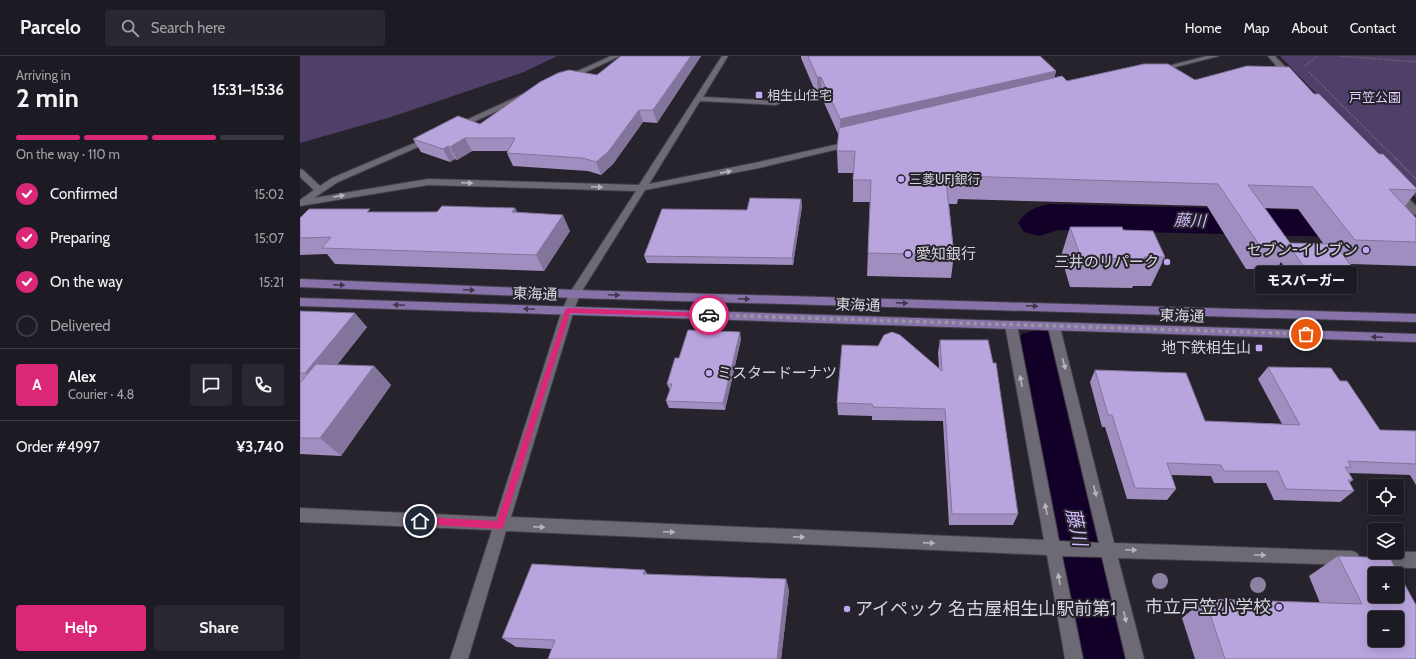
<!DOCTYPE html>
<meta charset="utf-8">
<style>
:root{--surface:#1c1a22;--page:#29272f;--text:#f1f3f6;--muted:#a0a1a5;--line:#3a3840;--accent:#db2777}
body{margin:0;font-family:Cabin,"Noto Sans JP",sans-serif;background:var(--page);color:var(--text);height:100vh;display:flex;flex-direction:column;font-size:15px;white-space:nowrap}
*{box-sizing:border-box;margin:0}
p{font-size:13px;color:var(--muted)}
.icon{flex:none;width:22px;height:22px;fill:none;stroke:currentColor;stroke-width:2;stroke-linecap:round;stroke-linejoin:round}
.map{position:relative;flex:1;overflow:hidden}
.drawer{display:flex;flex-direction:column;background:var(--surface);width:300px}
.drawer>*{flex:none}
.controls{position:absolute;left:1068px;top:423px;display:grid;gap:8px}
.controls a{display:grid;place-items:center;width:36px;height:36px;border-radius:4px;background:var(--surface);box-shadow:0 2px 10px #0003,0 0 0 1px var(--line);font-size:20px}
.pin{position:absolute;display:grid;place-items:center;width:34px;height:34px;color:#fff;margin:-17px;border:2px solid #fff;border-radius:50%;box-shadow:0 1px 4px #0007}
.courier{position:absolute;display:grid;place-items:center;width:40px;height:40px;margin:-20px;border:3px solid #db2777;border-radius:50%;background:#fff;color:#222;box-shadow:0 1px 5px #0007}
.bubble{position:absolute;height:28px;border-radius:4px;background:var(--surface);box-shadow:0 2px 10px #0003,0 0 0 1px var(--line);font-size:13px;font-weight:800;line-height:28px;text-align:center}
.headline em{font-style:normal;font-weight:800}
.headline div{display:flex;flex-direction:column-reverse}
.headline{display:flex;align-items:center;justify-content:space-between;height:68px;padding:0 16px}
h1{font-size:26px;font-weight:800;line-height:30px}
.bar{display:grid;grid-template-columns:repeat(4,1fr);gap:6px 4px;align-content:center;height:48px;padding:0 16px}
.bar i{height:5px;border-radius:3px;background:var(--line)}
.bar .on{background:var(--accent)}
.bar p{grid-column:span 4}
.line{display:flex;align-items:center;gap:10px;padding:0 16px;border-top:1px solid var(--line)}
.line div{flex:1}
.round{display:grid;place-items:center;flex:none;width:42px;height:42px;border-radius:4px;background:var(--page)}
ol{padding:0 16px;list-style:none}
li{display:flex;align-items:center;gap:12px;height:44px}
li p{margin-inline-start:auto}
li .icon{padding:4px;border-radius:50%;background:var(--accent);color:#fff;stroke-width:4}
li:last-child{color:var(--muted)}
li i{width:22px;height:22px;border:2px solid var(--line);border-radius:50%}
.action{display:flex;gap:8px;margin-top:auto;padding:8px 16px}
.action a{flex:1;height:46px;border-radius:4px;background:var(--accent);color:#fff;font-size:16px;font-weight:800;line-height:46px;text-align:center}
.action a+a{background:var(--page);color:var(--text)}
header{display:flex;align-items:center;gap:24px;box-sizing:border-box;height:56px;padding:0 20px;background:var(--surface);border-bottom:1px solid var(--line)}
header strong{font-size:19px}
nav{display:flex;gap:22px;margin-inline-start:auto;font-size:14px}
.search{width:280px;height:36px;background:var(--page);display:flex;align-items:center;gap:10px;box-sizing:border-box;padding:0 14px;border-radius:4px;color:var(--muted);font-size:15px}
main{display:flex;flex:1;min-height:0}
.map>svg:first-child{display:block}
.green{fill:#4f3f69}
.lines{fill:none;stroke-linecap:round;stroke-linejoin:round}
.river{fill:#130028;fill-rule:evenodd}
.minor-casing{stroke:#434049;stroke-width:2}
.major-casing{stroke:#434049;stroke-width:2}
.path-far1{stroke:#6c6a72;stroke-width:1.5;stroke-dasharray:1.5 1.5;stroke-linecap:butt}
.path{stroke:#6c6a72;stroke-width:2;stroke-dasharray:1.5 1.5;stroke-linecap:butt}
.minor{fill:#6d6975;fill-rule:evenodd}
.major{fill:#8773aa;fill-rule:evenodd}
.tree{fill:#8b81a0}
.wall{fill:#9f8ebf;fill-rule:evenodd}
.shaded-wall{fill:#82749b}
.building{fill:#b9a5de;stroke:#82749b;fill-rule:evenodd}
.oneway{fill:#b7b5bd}
.oneway2{fill:#3e374c}
.route{fill:#db2777}
.done{stroke:#99979f;stroke-width:4;stroke-dasharray:0 7.2}
.poi-dot{fill:#c2a7f2;stroke:#26232d;stroke-width:1.5}
.labels{text-anchor:middle;stroke-width:4;stroke-linejoin:round;paint-order:stroke}
.far-poi-label{font-size:13px;fill:#d7d5dc;stroke:#26232d;text-anchor:start}
.far-park-label{font-size:13px;fill:#decefe;stroke:#26232d}
.poi-label{font-size:15px;fill:#d7d5dc;stroke:#26232d;text-anchor:end}
.street-label{font-size:15px;fill:#d7d5dc;stroke:#26232d}
.water-label{font-size:16px;font-style:italic;fill:#d2bcfc;stroke:#26232d}
.near-poi-label{font-size:18px;fill:#d7d5dc;stroke:#26232d;text-anchor:end}
.near-water-label{font-size:19px;font-style:italic;fill:#d2bcfc;stroke:#26232d}
</style>
<header>
<strong>Parcelo</strong>
<div class="search"><svg class="icon" aria-label="search" viewBox="0 0 24 24"><circle cx="10" cy="10" r="6"/><path d="M15 15l6 6"/></svg>Search here</div>
<nav><a>Home</a><a>Map</a><a>About</a><a>Contact</a></nav>
</header>
<main>
<section class="drawer">
<div class="headline"><div><h1>2 min</h1><p>Arriving in</p></div><em>15:31–15:36</em></div>
<div class="bar"><i class="on"></i><i class="on"></i><i class="on"></i><i></i><p>On the way · 110 m</p></div>
<ol>
<li><svg class="icon" aria-label="check" viewBox="0 0 24 24"><path d="M5 12l5 5 9-10"/></svg>Confirmed<p>15:02</p></li>
<li><svg class="icon" aria-label="check" viewBox="0 0 24 24"><path d="M5 12l5 5 9-10"/></svg>Preparing<p>15:07</p></li>
<li><svg class="icon" aria-label="check" viewBox="0 0 24 24"><path d="M5 12l5 5 9-10"/></svg>On the way<p>15:21</p></li>
<li><i></i>Delivered</li>
</ol>
<div class="line" style="height:72px"><b class="round" style="background:var(--accent);color:#fff">A</b><div><b>Alex</b><p>Courier · 4.8</p></div><a class="round"><svg class="icon" aria-label="chat" viewBox="0 0 24 24"><path d="M4 5h16v11H9l-5 4z"/></svg></a><a class="round"><svg class="icon" aria-label="phone" viewBox="0 0 24 24"><path d="M5 4h4l2 5-3 2q2 4 5 5l2-3 5 2v4C11 20 4 13 5 4z"/></svg></a></div>
<div class="line" style="height:52px"><div>Order #4997</div><b>¥3,740</b></div>
<div class="action"><a>Help</a><a>Share</a></div>
</section>
<div class="map">
<svg width="1116" height="603" viewBox="0 0 1116 603">
<rect width="100%" height="100%" fill="#26232d"/>
<path class="green" d="M 0,0 L 257,0 L 224,16 L 91,61 L 0,87 Z
M 980,0 L 1116,0 L 1116,141 L 1113,139 Z"/>
<g class="lines">
<path class="river" d="M 749,148 L 1081,156 L 1096,160 L 1102,169 L 1096,178 L 1081,182 L 758,174 L 739,180 L 724,176 L 718,167 C 727,154 734,152 749,148 Z
M 740,273 L 758,278 L 766,292 L 843,603 L 767,603 L 714,292 L 722,278 Z"/>
<g class="minor-casing">
<path id="minor" d="M 311,0 L 320,0 L 269,24 L 266,24 L 262,22 Z
M 422,0 L 428,0 L 403,41 L 476,45 L 480,47 L 476,49 L 400,45 L 349,128 L 459,106 L 552,85 L 556,87 L 555,89 L 459,112 L 345,134 L 280,238 L 274,254 L 211,461 L 744,484 L 705,269 L 707,266 L 711,265 L 715,266 L 717,269 L 759,485 L 799,487 L 748,271 L 750,268 L 754,267 L 758,268 L 760,271 L 814,487 L 1052,495 L 1057,497 L 1060,502 L 1057,507 L 1052,509 L 818,502 L 844,603 L 826,603 L 802,501 L 762,500 L 783,603 L 765,603 L 747,499 L 206,475 L 168,603 L 150,603 L 192,474 L 0,466 L 0,452 L 196,461 L 262,254 L 271,235 L 336,135 L 128,129 L 0,150 L 0,144 L 14,134 L 0,121 L 0,113 L 3,114 L 20,130 L 32,122 L 131,80 L 135,82 L 134,84 L 38,126 L 14,142 L 128,123 L 339,129 Z
M 907,0 L 919,0 L 856,16 L 852,14 Z
M 968,0 L 975,0 L 995,21 L 995,25 L 989,25 Z
M 223,38 L 226,38 L 230,40 L 158,73 L 155,73 L 151,71 Z
M 1097,133 L 1100,134 L 1116,150 L 1116,159 L 1113,158 L 1094,138 L 1092,136 L 1094,134 Z
M 1074,495 L 1116,496 L 1116,512 L 1074,511 L 1069,508 L 1066,503 L 1069,498 Z"/>
</g>
<g class="major-casing">
<path id="major" d="M 0,223 L 275,234 L 1116,258 L 1116,266 L 275,242 L 0,231 Z
M 0,242 L 1116,278 L 1116,286 L 0,250 Z"/>
</g>
<path class="path-far1" d="M 1039,0 L 1116,6
M 1005,10 L 1017,0
M 1009,16 L 1097,104"/>
<path class="path" d="M 1096,103 L 1116,123"/>
<use href="#minor" class="minor"/>
<use href="#major" class="major"/>
</g>
<g class="tree">
<circle cx="860" cy="525" r="8"/>
<circle cx="958" cy="529" r="8"/>
</g>
<path class="wall" d="M 321,0 L 401,0 L 357,67 L 343,66 L 313,108 L 301,119 L 288,115 L 213,110 L 207,97 L 208,95 L 172,95 L 157,104 L 155,103 L 150,106 L 121,96 L 113,83 L 180,68 L 297,19 Z
M 501,0 L 740,0 L 756,15 L 754,22 L 767,25 L 895,24 L 1014,38 L 1116,132 L 1116,136 L 1105,150 L 1116,162 L 1116,210 L 1050,208 L 1052,211 L 1041,224 L 993,224 L 981,206 L 977,213 L 946,213 L 907,150 L 658,143 L 657,148 L 649,148 L 654,199 L 651,222 L 567,220 L 570,146 L 553,146 L 553,117 L 538,117 L 537,95 L 539,80 L 522,42 L 518,42 L 501,2 ZM 965,152 L 998,153 L 1023,187 L 990,187 Z
M 501,143 L 502,150 L 493,209 L 347,207 L 344,200 Z
M 215,152 L 217,157 L 270,175 L 244,215 L 35,208 L 27,198 L 0,199 L 0,162 Z
M 770,171 L 823,174 L 865,201 L 851,230 L 833,230 L 832,232 L 770,231 L 761,200 Z
M 0,255 L 67,271 L 37,309 L 74,310 L 91,329 L 41,400 L 0,398 Z
M 441,283 L 425,354 L 369,352 L 366,345 L 370,334 L 367,328 L 379,302 Z
M 640,284 L 718,458 L 713,469 L 649,469 L 643,365 L 572,364 L 572,360 L 538,359 L 537,347 L 639,312 L 638,297 Z
M 968,311 L 1040,325 L 1080,374 L 1116,375 L 1116,429 L 1110,419 L 1049,417 L 1053,424 L 1049,427 L 1054,435 L 1040,446 L 974,444 L 966,427 L 914,427 L 911,420 L 871,419 L 876,433 L 867,444 L 827,443 L 805,371 L 802,371 L 790,326 L 795,314 L 905,365 L 982,368 L 958,323 Z
M 1038,500 L 1116,603 L 895,603 L 882,562 L 905,543 L 1020,547 L 1009,520 Z
M 348,519 L 486,523 L 489,535 L 481,603 L 248,603 L 252,593 L 216,591 L 202,582 Z"/>
<path class="shaded-wall" d="M 391,0 L 401,0 L 357,67 L 353,54 Z
M 756,15 L 751,35 L 541,85 L 540,63 Z
M 517,21 L 521,21 L 522,42 L 518,42 Z
M 339,54 L 343,66 L 313,108 L 301,119 L 296,106 Z
M 165,82 L 172,95 L 157,104 L 150,91 Z
M 148,90 L 155,103 L 150,106 L 143,93 Z
M 501,143 L 502,150 L 493,209 L 492,202 Z
M 215,152 L 223,168 L 212,156 Z
M 263,159 L 270,175 L 244,215 L 236,199 Z
M 55,257 L 67,271 L 20,330 L 5,317 Z
M 440,276 L 441,283 L 425,354 L 423,347 Z
M 74,310 L 91,329 L 41,400 L 20,382 Z
M 345,514 L 352,526 L 343,518 Z
M 486,523 L 489,535 L 481,603 L 477,603 Z"/>
<path class="building" d="M 321,0 L 391,0 L 353,54 L 339,54 L 308,96 L 296,106 L 283,102 L 207,97 L 215,82 L 165,82 L 150,91 L 148,90 L 143,93 L 113,83 L 158,60 L 180,68 L 240,26 L 258,17 L 269,14 L 297,19 Z
M 508,0 L 740,0 L 756,15 L 540,63 L 521,21 L 517,21 Z
M 844,8 L 868,8 L 895,24 L 947,10 L 989,11 L 1014,38 L 1019,38 L 1079,98 L 1083,98 L 1116,132 L 1116,134 L 1089,133 L 1116,162 L 1116,186 L 1055,184 L 1013,131 L 948,129 L 992,190 L 960,190 L 918,128 L 659,120 L 660,126 L 646,125 L 654,199 L 568,197 L 571,124 L 553,124 L 555,95 L 537,95 L 539,72 L 762,20 L 767,25 Z
M 450,142 L 501,143 L 492,202 L 344,200 L 362,153 L 447,154 Z
M 142,150 L 175,151 L 215,152 L 212,156 L 263,159 L 236,199 L 22,192 L 31,181 L 0,182 L 0,162 L 9,153 L 70,153 L 67,156 L 137,156 Z
M 770,171 L 822,171 L 823,174 L 853,175 L 865,201 L 844,201 L 845,203 L 781,202 Z
M 990,187 L 1035,188 L 1052,211 L 1003,210 L 991,192 L 992,190 Z
M 0,255 L 55,257 L 5,317 L 0,317 Z
M 388,274 L 440,276 L 423,347 L 366,345 L 372,328 L 367,328 L 375,302 L 379,302 Z
M 592,276 L 600,279 L 642,315 L 640,284 L 688,284 L 693,307 L 696,307 L 718,458 L 652,458 L 645,353 L 573,351 L 572,348 L 537,347 L 542,289 L 578,290 L 584,279 Z
M 16,308 L 74,310 L 20,382 L 0,382 L 0,327 Z
M 968,311 L 1031,312 L 1040,325 L 1047,325 L 1080,374 L 1116,375 L 1116,408 L 1048,405 L 1051,411 L 1045,411 L 1053,424 L 1048,424 L 1054,435 L 986,433 L 978,415 L 924,415 L 921,409 L 867,407 L 876,433 L 835,432 L 812,359 L 808,359 L 795,314 L 886,317 L 905,365 L 1000,369 Z
M 1038,500 L 1090,502 L 1116,549 L 1116,603 L 925,603 L 905,543 L 1062,548 ZM 1075,518 L 1097,518 L 1097,540 L 1075,540 ZM 1075,562 L 1097,562 L 1097,584 L 1075,584 Z
M 232,508 L 345,514 L 343,518 L 486,523 L 477,603 L 248,603 L 255,584 L 202,582 Z"/>
<defs><path id="oneway-solid" d="M-6-.8H1V-3.2L6.5 0L1 3.2V.8H-6Z"/></defs>
<g class="oneway">
<use href="#oneway-solid" transform="translate(426 116) rotate(-11)"/>
<use href="#oneway-solid" transform="translate(167 127) rotate(2)"/>
<use href="#oneway-solid" transform="translate(297 131) rotate(2)"/>
<use href="#oneway-solid" transform="translate(39 140) rotate(-9)"/>
<use href="#oneway-solid" transform="translate(764 308) rotate(76)"/>
<use href="#oneway-solid" transform="translate(721 325) rotate(-101)"/>
<use href="#oneway-solid" transform="translate(795 435) rotate(76)"/>
<use href="#oneway-solid" transform="translate(746 453) rotate(-101)"/>
<use href="#oneway-solid" transform="translate(239 471) rotate(2)"/>
<use href="#oneway-solid" transform="translate(369 476) rotate(2)"/>
<use href="#oneway-solid" transform="translate(499 481) rotate(2)"/>
<use href="#oneway-solid" transform="translate(629 487) rotate(2)"/>
<use href="#oneway-solid" transform="translate(831 494) rotate(2)"/>
<use href="#oneway-solid" transform="translate(960 499) rotate(2)"/>
<use href="#oneway-solid" transform="translate(759 523) rotate(-100)"/>
<use href="#oneway-solid" transform="translate(825 561) rotate(77)"/>
</g>
<g class="oneway2">
<use href="#oneway-solid" transform="translate(39 229) rotate(2)"/>
<use href="#oneway-solid" transform="translate(169 234) rotate(2)"/>
<use href="#oneway-solid" transform="translate(314 239) rotate(2)"/>
<use href="#oneway-solid" transform="translate(444 243) rotate(2)"/>
<use href="#oneway-solid" transform="translate(602 247) rotate(2)"/>
<use href="#oneway-solid" transform="translate(99 249) rotate(-178)"/>
<use href="#oneway-solid" transform="translate(732 250) rotate(2)"/>
<use href="#oneway-solid" transform="translate(229 253) rotate(-178)"/>
<use href="#oneway-solid" transform="translate(1077 281) rotate(-178)"/>
</g>
<path class="route" d="M 268,252 L 409,257 L 412,259 L 409,261 L 270,257 L 203,472 L 200,473 L 118,468 L 118,463 L 120,461 L 197,465 L 265,254 Z"/>
<g class="lines">
<path class="done" d="M 409,259 L 1006,278"/>
</g>
<g class="poi-dot">
<rect x="455" y="35" width="8" height="8" rx="2"/>
<circle cx="601" cy="123" r="4"/>
<circle cx="1066" cy="194" r="4"/>
<circle cx="608" cy="198" r="4"/>
<circle cx="867" cy="206" r="4"/>
<rect x="955" y="288" width="8" height="8" rx="2"/>
<circle cx="409" cy="317" r="4"/>
<circle cx="979" cy="551" r="4"/>
<circle cx="547" cy="553" r="4"/>
</g>
<g class="labels">
<g class="far-poi-label">
<text x="467" y="44">相生山住宅</text>
<text x="609" y="128">三菱UFJ銀行</text>
</g>
<g class="far-park-label">
<text x="1075" y="46">戸笠公園</text>
</g>
<g class="poi-label">
<text x="1058" y="199">セブン-イレブン</text>
<text x="616" y="203" text-anchor="start">愛知銀行</text>
<text x="859" y="211">三井のリパーク</text>
<text x="951" y="297">地下鉄相生山</text>
<text x="417" y="322" text-anchor="start">ミスタードーナツ</text>
</g>
<g class="street-label">
<text transform="translate(235 238) rotate(2)" y="5">東海通</text>
<text transform="translate(558 249) rotate(2)" y="5">東海通</text>
<text transform="translate(882 260) rotate(2)" y="5">東海通</text>
</g>
<g class="water-label">
<text transform="translate(890 164) rotate(2)" y="6">藤川</text>
</g>
<g class="near-poi-label">
<text x="971" y="557">市立戸笠小学校</text>
<text x="555" y="559" text-anchor="start">アイペック 名古屋相生山駅前第1</text>
</g>
<g class="near-water-label">
<text transform="translate(777 471) rotate(78)" y="7">藤川</text>
</g>
</g>
</svg>
<div class="controls">
<a><svg class="icon" aria-label="locate" viewBox="0 0 24 24"><circle cx="12" cy="12" r="6"/><path d="M12 2v4M12 18v4M2 12h4M18 12h4"/></svg></a>
<a><svg class="icon" aria-label="layers" viewBox="0 0 24 24"><path d="M12 4l9 5-9 5-9-5zM3 14l9 5 9-5"/></svg></a>
<a>+</a>
<a>−</a>
</div>
<div class="pin" style="left:1006px;top:278px;background:#ea580c"><svg class="icon" aria-label="bag" viewBox="0 0 24 24"><path d="M5 8h14l-1 12H6zM9 8a3 3 0 0 1 6 0"/></svg></div>
<div class="pin" style="left:120px;top:465px;background:#1f2937"><svg class="icon" aria-label="home" viewBox="0 0 24 24"><path d="M3 11l9-7 9 7M6 9v11h12V9"/></svg></div>
<div class="courier" style="left:409px;top:259px"><svg class="icon" aria-label="car" viewBox="0 0 24 24"><path d="M5 17H2v-5l4-1 3-4h7l3 4 3 1v5h-3M9 17h6M6 11h13"/><circle cx="7" cy="17" r="2"/><circle cx="17" cy="17" r="2"/></svg></div>
<div class="bubble" style="left:955px;top:210px;width:102px">モスバーガー</div>
</div>
</main>
